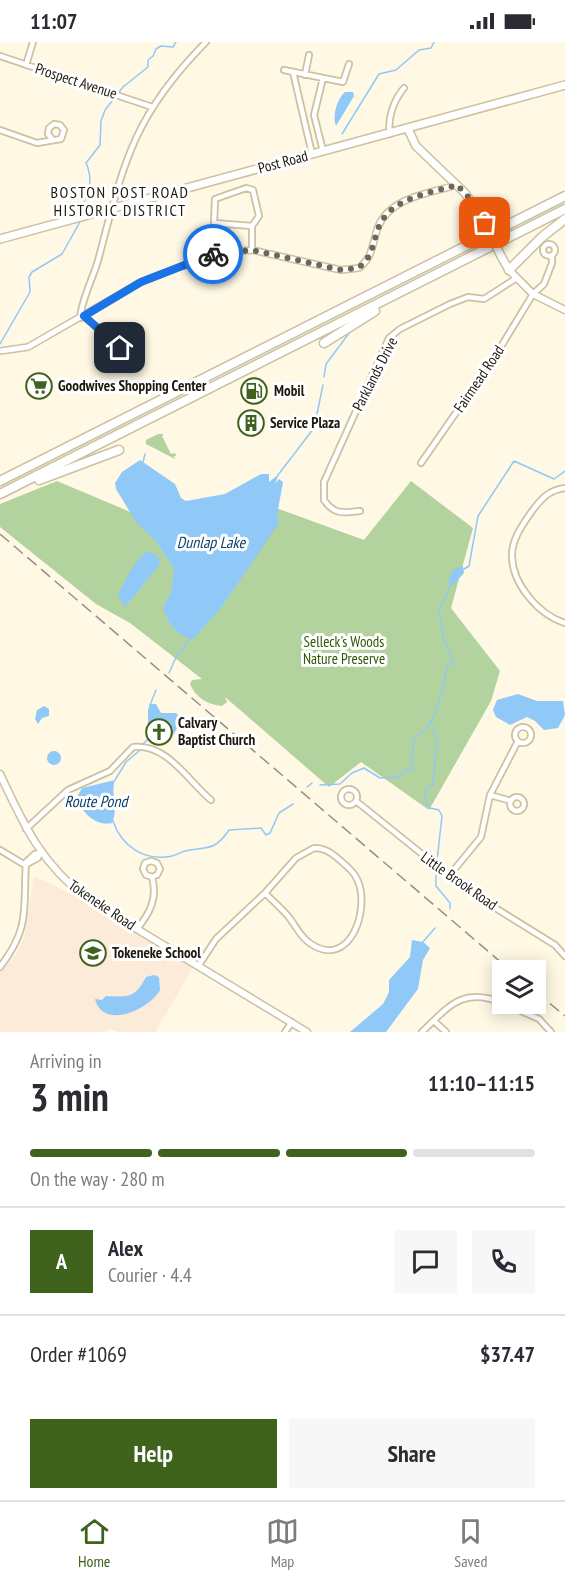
<!DOCTYPE html>
<meta charset="utf-8">
<style>
:root{--surface:#fff;--page:#f7f7f7;--text:#2b2b33;--muted:#7c7c81;--line:#e1e1e2;--accent:#3f631c}
body{margin:0;font-family:"PT Sans Narrow",sans-serif;background:var(--page);color:var(--text);height:100vh;display:flex;flex-direction:column;font-size:22px;white-space:nowrap}
*{box-sizing:border-box;margin:0}
p{font-size:20px;color:var(--muted)}
.icon{flex:none;width:33px;height:33px;fill:none;stroke:currentColor;stroke-width:2;stroke-linecap:round;stroke-linejoin:round}
.map{position:relative;height:990px;overflow:hidden}
.drawer{display:flex;flex-direction:column;background:var(--surface);flex:1}
.drawer>*{flex:none}
.buttons{position:absolute;left:492px;top:918px;display:grid;gap:12px}
.buttons a{display:grid;place-items:center;width:54px;height:54px;border-radius:0px;background:var(--surface);box-shadow:0 3px 15px #0003;font-size:30px}
.pin{position:absolute;display:grid;place-items:center;width:51px;height:51px;color:#fff;margin:-26px;border-radius:12px;box-shadow:0 3px 9px #0006}
.courier{position:absolute;display:grid;place-items:center;width:60px;height:60px;margin:-30px;border:4px solid #1a73e8;border-radius:50%;background:#fff;color:#222;box-shadow:0 2px 8px #0007}
.headline em{font-style:normal;font-weight:700}
.headline div{display:flex;flex-direction:column-reverse}
.headline{display:flex;align-items:center;justify-content:space-between;height:102px;padding:0 30px}
h1{font-size:39px;font-weight:700;line-height:45px}
.bar{display:grid;grid-template-columns:repeat(4,1fr);gap:9px 6px;align-content:center;height:72px;padding:0 30px}
.bar i{height:8px;border-radius:4px;background:var(--line)}
.bar .selected{background:var(--accent)}
.bar p{grid-column:span 4}
.line{display:flex;align-items:center;gap:15px;padding:0 30px;border-top:2px solid var(--line)}
.line div{flex:1}
.round{display:grid;place-items:center;flex:none;width:63px;height:63px;border-radius:0px;background:var(--page)}
.primary-button{display:flex;gap:12px;margin-top:auto;padding:12px 30px}
.primary-button a{flex:1;height:69px;border-radius:0px;background:var(--accent);color:#fff;font-size:24px;font-weight:700;line-height:69px;text-align:center}
.primary-button a+a{background:var(--page);color:var(--text)}
.status{display:flex;justify-content:space-between;align-items:center;height:42px;padding:0 30px;background:var(--surface);direction:ltr}
.status svg{height:16px;fill:currentColor}
.tab-bar{display:flex;justify-content:space-around;align-items:center;height:84px;border-top:2px solid var(--line);background:var(--surface);font-size:16px;color:var(--muted)}
.tab-bar a{display:grid;justify-items:center;gap:3px}
.tab-bar .selected{color:var(--accent)}
.map>svg:first-child{display:block}
.education{fill:#fbebd8}
.green{fill:#b3d39e}
.water{fill:#90c9f8;fill-rule:evenodd}
.lines{fill:none;stroke-linecap:round;stroke-linejoin:round}
.stream{stroke:#90c9f8;stroke-width:1.5}
.minor-casing{stroke:#ccc1a1;stroke-width:8}
.tertiary-casing{stroke:#ccc1a1;stroke-width:8}
.secondary-casing{stroke:#ccc1a1;stroke-width:9}
.primary-casing{stroke:#ccc1a1;stroke-width:10}
.motorway-casing{stroke:#ccc1a1;stroke-width:11}
.minor{stroke:#fff;stroke-width:4.5}
.tertiary{stroke:#fff;stroke-width:5}
.secondary{stroke:#fff;stroke-width:6}
.primary{stroke:#fff;stroke-width:7}
.motorway{stroke:#fff;stroke-width:8}
.rail{stroke:#959080;stroke-width:1.5;stroke-dasharray:12 6;stroke-linecap:butt}
.primary-bridge-casing{stroke:#ccc1a1;stroke-width:10;stroke-linecap:butt}
.primary-bridge{stroke:#fff;stroke-width:7}
.done{stroke:#6c6758;stroke-width:6;stroke-dasharray:0 10.8}
.route{stroke:#1a73e8;stroke-width:8}
.labels{text-anchor:middle;stroke-width:6;stroke-linejoin:round;paint-order:stroke}
.street-label{font-size:15px;fill:#1d190d;stroke:#fff}
.poi-label{font-size:15px;font-weight:bold;fill:#1d190d;stroke:#fff;text-anchor:start}
.park-label{font-size:15px;fill:#305705;stroke:#fff}
.neighbourhood-label{font-size:16px;letter-spacing:1.5px;fill:#1d190d;stroke:#fff}
.water-label{font-size:16px;font-style:italic;fill:#0a4369;stroke:#fff}
</style>
<div class="status"><b>11:07</b><svg viewBox="0 0 49 12"><path d="M0 12V9h3v3zM5 12V6h3v6zM10 12V3h3v9zM15 12V0h3v12zM26 1h20v11H26zM47 4h2v5h-2z"/></svg></div>
<div class="map">
<svg width="565" height="990" viewBox="0 0 565 990">
<rect width="100%" height="100%" fill="#fef8e4"/>
<path class="education" d="M 34,834 L 83,858 L 193,926 L 155,990 L 119,990 L 110,987 L 104,990 L 0,990 L 0,931 L 15,914 L 24,896 Z"/>
<path class="green" d="M 158,392 L 164,392 L 162,394 L 171,412 L 175,411 L 176,414 L 174,414 L 175,417 L 146,402 L 146,398 Z
M 57,439 L 197,498 L 257,459 L 364,498 L 411,439 L 473,486 L 451,566 L 500,629 L 491,659 L 429,768 L 361,720 L 329,745 L 225,655 L 227,660 L 222,664 C 208,663 196,656 190,642 L 192,638 L 202,637 L 130,581 L 96,562 L 0,485 L 0,462 Z"/>
<path class="water" d="M 345,50 L 353,50 L 354,54 L 336,84 C 332,74 337,57 345,50 Z
M 140,418 L 175,442 L 181,456 L 186,459 L 225,452 L 261,432 L 269,432 L 269,440 L 279,432 L 275,442 L 279,437 L 283,440 L 277,473 L 279,481 L 221,566 L 193,597 C 176,594 169,582 163,566 L 171,550 L 174,527 L 156,499 L 136,480 L 116,447 L 115,441 L 122,430 Z
M 150,509 L 159,516 L 160,522 L 125,565 L 118,554 C 123,542 137,512 150,509 Z
M 463,524 L 464,531 L 453,543 L 448,539 L 453,528 Z
M 518,652 L 537,659 L 563,659 L 565,673 L 558,686 L 544,688 L 535,679 L 527,675 L 510,683 L 496,675 L 493,668 L 497,658 Z
M 150,662 L 156,662 L 161,671 L 176,671 L 179,674 C 180,691 165,707 148,698 L 148,668 ZM 165,679 L 169,680 L 173,687 L 160,692 L 159,684 Z
M 44,664 L 49,667 L 49,674 L 42,676 L 38,682 L 35,677 L 37,668 Z
M47 716a7 7 0 1 1 14 0a7 7 0 1 1-14 0Z
M 115,738 C 110,752 119,766 112,781 C 96,785 78,769 78,753 L 82,746 Z
M 412,898 L 423,900 L 430,906 L 423,918 L 418,947 L 386,990 L 350,990 L 383,962 L 389,950 L 389,938 L 410,915 Z
M 154,933 L 159,935 L 160,948 C 150,967 103,989 95,957 L 102,958 L 106,954 C 129,955 135,956 146,935 Z"/>
<g class="lines">
<path class="stream" d="M 342,92 L 379,32 L 396,28 L 419,8 L 431,6 L 434,0
M 81,173 L 80,166 C 90,153 93,136 86,121 L 100,103 L 101,79 L 105,68 L 123,45 L 148,25 L 148,18 L 153,14 L 156,7 L 161,4 L 173,5 L 176,0
M 0,302 L 30,250 L 29,235 L 32,230 L 62,212 L 81,178
M 324,335 L 326,322 L 350,290
M 143,420 L 145,412
M 278,433 L 314,386 L 323,343
M 464,527 L 469,524 L 478,474 L 514,419 L 554,437 L 565,429
M 169,631 L 177,613 L 190,597
M 150,663 L 156,648
M 431,680 L 437,698 L 433,743 L 426,748 L 425,758 L 430,766 L 439,768 L 442,774 L 437,819
M 143,702 L 149,696
M 115,738 L 126,720 L 139,709
M 320,743 L 340,742 L 352,731 L 364,726 L 380,736 L 398,735 L 405,728 L 412,728 L 413,697 C 437,685 443,648 447,624 L 454,620 L 444,599 L 439,569 L 451,541
M 307,745 L 312,741
M 113,779 C 121,804 145,820 172,814 C 177,813 181,810 185,809 C 208,804 214,810 229,788 L 261,786 L 266,793 L 270,791 L 279,771 L 293,762
M 436,829 L 436,844 L 450,861 L 450,867
M 422,901 L 435,886"/>
<g class="minor-casing">
<path id="minor" d="M 0,14 L 152,65
M 26,23 L 33,0
M 284,28 L 343,40 L 349,22
M 293,30 L 312,112
M 305,33 L 309,13
M 323,36 L 314,73 L 323,109
M 0,88 L 37,101 L 61,97 L 64,88 L 60,83 L 54,82 L 49,86 L 48,92 L 52,97
M 390,92 C 387,76 394,58 404,46
M543 208a6 6 0 1 1 12 0a6 6 0 1 1-12 0Z
M 252,208 L 252,184 L 259,174 L 253,148 L 246,146 L 215,157 L 214,181 L 252,184
M 84,274 L 120,306
M 80,276 C 82,255 94,235 99,215 C 124,119 134,73 206,0
M 421,421 L 494,316 L 533,252 L 544,242 L 552,221 L 552,214
M 565,446 C 549,448 542,456 532,469 C 523,482 511,498 512,515 C 513,543 539,573 565,581
M 360,469 C 344,471 334,473 324,458 L 324,440 L 389,296 L 400,287 L 450,262 L 468,255 L 484,257 L 515,237
M515 693a8 8 0 1 1 16 0a8 8 0 1 1-16 0Z
M341 755a8 8 0 1 1 16 0a8 8 0 1 1-16 0Z
M 490,753 L 511,759
M510 762a7 7 0 1 1 14 0a7 7 0 1 1-14 0Z
M 356,759 L 468,849 L 555,903 L 565,914
M 26,787 L 68,748 L 110,729 L 133,705 C 167,701 188,739 211,758
M 314,806 C 326,806 333,812 342,820 C 348,825 354,830 357,837 C 371,865 351,928 311,902 C 300,895 296,884 288,874 C 281,866 273,859 265,851 L 296,816 Z
M 0,808 L 25,823
M 25,823 L 38,816 L 40,811
M 449,834 L 481,795 L 490,753 L 518,699
M 137,887 C 150,871 158,856 152,835 L 146,833 L 143,827 L 145,821 L 151,819 L 157,821 L 160,827 L 157,833 L 152,835
M 199,923 L 216,897 L 265,851
M 0,925 C 31,885 23,866 26,820 L 35,812 L 40,811
M 505,962 L 539,977 L 551,990
M 434,979 L 446,990
M 285,990 L 292,980
M 422,990 C 448,965 463,944 502,961"/>
</g>
<g class="tertiary-casing">
<path id="tertiary" d="M 0,309 L 28,305 L 141,240 L 213,212 L 252,208 L 341,228 L 359,226 C 373,215 372,202 378,185 C 390,155 430,151 457,143"/>
</g>
<g class="secondary-casing">
<path id="secondary" d="M 509,228 L 533,252 L 565,268
M 0,732 C 24,784 42,823 89,858 L 307,990"/>
</g>
<g class="primary-casing">
<path id="primary" d="M 408,87 L 416,104 L 465,151 L 485,181
M 0,197 L 565,43
M 501,214 L 509,228"/>
</g>
<g class="motorway-casing">
<path id="motorway" d="M 509,228 L 542,195 L 565,177
M 324,301 L 375,269
M 39,438 L 119,408
M 0,439 L 565,154
M 0,452 L 565,167"/>
</g>
<use href="#minor" class="minor"/>
<use href="#tertiary" class="tertiary"/>
<use href="#secondary" class="secondary"/>
<use href="#primary" class="primary"/>
<use href="#motorway" class="motorway"/>
<path class="rail" d="M 0,492 L 510,928
M 536,950 L 565,974"/>
<g class="primary-bridge-casing">
<path id="primary-bridge" d="M 485,181 L 501,214"/>
</g>
<use href="#primary-bridge" class="primary-bridge"/>
</g>
<g class="lines">
<path class="done" d="M 213,212 L 252,208 L 341,228 L 358,226 C 372,216 372,205 377,190 C 387,156 427,152 457,143 L 472,159 L 485,181"/>
<path class="route" d="M 120,306 L 84,274 L 141,240 L 213,212"/>
</g>
<defs>
<g id="supermarket-ring" transform="scale(1.35)"><circle r="9.5" fill="#fff" stroke="#3f631c" stroke-width="1.5"/><path d="M-6-5.5h2.5l.6 2H6L4.5 2H-2.5L-4.4-4H-6ZM-1.5 3.2a1.3 1.3 0 1 0 .1 0ZM3 3.2a1.3 1.3 0 1 0 .1 0Z" fill="#3f631c"/></g>
<g id="fuel-ring" transform="scale(1.35)"><circle r="9.5" fill="#fff" stroke="#3f631c" stroke-width="1.5"/><path d="M-5.5-6h7V0h2V4h1.3V-2.5L3-4.5l.8-.8L6-3V5H2.5V1h-1V6h-7ZM-4.2-4.7v3.2H.2V-4.7Z" fill="#3f631c"/></g>
<g id="building-ring" transform="scale(1.35)"><circle r="9.5" fill="#fff" stroke="#3f631c" stroke-width="1.5"/><path d="M-4-6H4V6H1V3H-1V6H-4ZM-2.5-4.3h1.7v1.8h-1.7ZM.8-4.3h1.7v1.8H.8ZM-2.5-1h1.7V.8h-1.7ZM.8-1h1.7V.8H.8Z" fill="#3f631c"/></g>
<g id="church-ring" transform="scale(1.35)"><circle r="9.5" fill="#fff" stroke="#3f631c" stroke-width="1.5"/><path d="M-1.2-6h2.4v3.5h3.3v2.4h-3.3V6h-2.4V-.1h-3.3v-2.4h3.3Z" fill="#3f631c"/></g>
<g id="school-ring" transform="scale(1.35)"><circle r="9.5" fill="#fff" stroke="#3f631c" stroke-width="1.5"/><path d="M0-5L7-2L0 1L-7-2ZM-4 1L0 2.5L4 1V4Q0 6-4 4Z" fill="#3f631c"/></g>
</defs>
<g fill-rule="evenodd">
<use href="#supermarket-ring" x="39" y="344"/>
<use href="#fuel-ring" x="254" y="349"/>
<use href="#building-ring" x="251" y="381"/>
<use href="#church-ring" x="159" y="690"/>
<use href="#school-ring" x="93" y="911"/>
</g>
<g class="labels">
<g class="street-label">
<text transform="translate(76 39) rotate(18)" y="5">Prospect Avenue</text>
<text transform="translate(283 120) rotate(-15)" y="5">Post Road</text>
<text transform="translate(375 332) rotate(-63)" y="5">Parklands Drive</text>
<text transform="translate(479 337) rotate(-56)" y="5">Fairmead Road</text>
<text transform="translate(459 839) rotate(35)" y="5">Little Brook Road</text>
<text transform="translate(102 863) rotate(34)" y="5">Tokeneke Road</text>
</g>
<g class="poi-label">
<text x="58" y="349">Goodwives Shopping Center</text>
<text x="274" y="354">Mobil</text>
<text x="270" y="386">Service Plaza</text>
<text x="178" y="686">Calvary<tspan x="178" dy="17">Baptist Church</tspan></text>
<text x="112" y="916">Tokeneke School</text>
</g>
<g class="park-label">
<text x="344" y="605">Selleck's Woods<tspan x="344" dy="17">Nature Preserve</tspan></text>
</g>
<g class="neighbourhood-label">
<text x="120" y="156">BOSTON POST ROAD<tspan x="120" dy="18">HISTORIC DISTRICT</tspan></text>
</g>
<g class="water-label">
<text x="211" y="506">Dunlap Lake</text>
<text x="96" y="765">Route Pond</text>
</g>
</g>
</svg>
<div class="buttons">
<a><svg class="icon" aria-label="layers" viewBox="0 0 24 24"><path d="M12 4l9 5-9 5-9-5zM3 14l9 5 9-5"/></svg></a>
</div>
<div class="pin" style="left:485px;top:181px;background:#ea580c"><svg class="icon" aria-label="bag" viewBox="0 0 24 24"><path d="M5 8h14l-1 12H6zM9 8a3 3 0 0 1 6 0"/></svg></div>
<div class="pin" style="left:120px;top:306px;background:#1f2937"><svg class="icon" aria-label="home" viewBox="0 0 24 24"><path d="M3 11l9-7 9 7M6 9v11h12V9"/></svg></div>
<div class="courier" style="left:213px;top:212px"><svg class="icon" aria-label="bike" viewBox="0 0 24 24"><circle cx="6" cy="16" r="4"/><circle cx="18" cy="16" r="4"/><path d="M6 16l4-8h5l3 8M10 8l3 8H6M13 5h3"/></svg></div>
</div>
<section class="drawer">
<div class="headline"><div><h1>3 min</h1><p>Arriving in</p></div><em>11:10–11:15</em></div>
<div class="bar"><i class="selected"></i><i class="selected"></i><i class="selected"></i><i></i><p>On the way · 280 m</p></div>
<div class="line" style="height:108px"><b class="round" style="background:var(--accent);color:#fff">A</b><div><b>Alex</b><p>Courier · 4.4</p></div><a class="round"><svg class="icon" aria-label="chat" viewBox="0 0 24 24"><path d="M4 5h16v11H9l-5 4z"/></svg></a><a class="round"><svg class="icon" aria-label="phone" viewBox="0 0 24 24"><path d="M5 4h4l2 5-3 2q2 4 5 5l2-3 5 2v4C11 20 4 13 5 4z"/></svg></a></div>
<div class="line" style="height:78px"><div>Order #1069</div><b>$37.47</b></div>
<div class="primary-button"><a>Help</a><a>Share</a></div>
</section>
<nav class="tab-bar">
<a class="selected"><svg class="icon" aria-label="home" viewBox="0 0 24 24"><path d="M3 11l9-7 9 7M6 9v11h12V9"/></svg>Home</a>
<a><svg class="icon" aria-label="map" viewBox="0 0 24 24"><path d="M3 6l6-2 6 2 6-2v14l-6 2-6-2-6 2zM9 4v14M15 6v14"/></svg>Map</a>
<a><svg class="icon" aria-label="saved" viewBox="0 0 24 24"><path d="M7 4h10v16l-5-4-5 4z"/></svg>Saved</a>
</nav>
